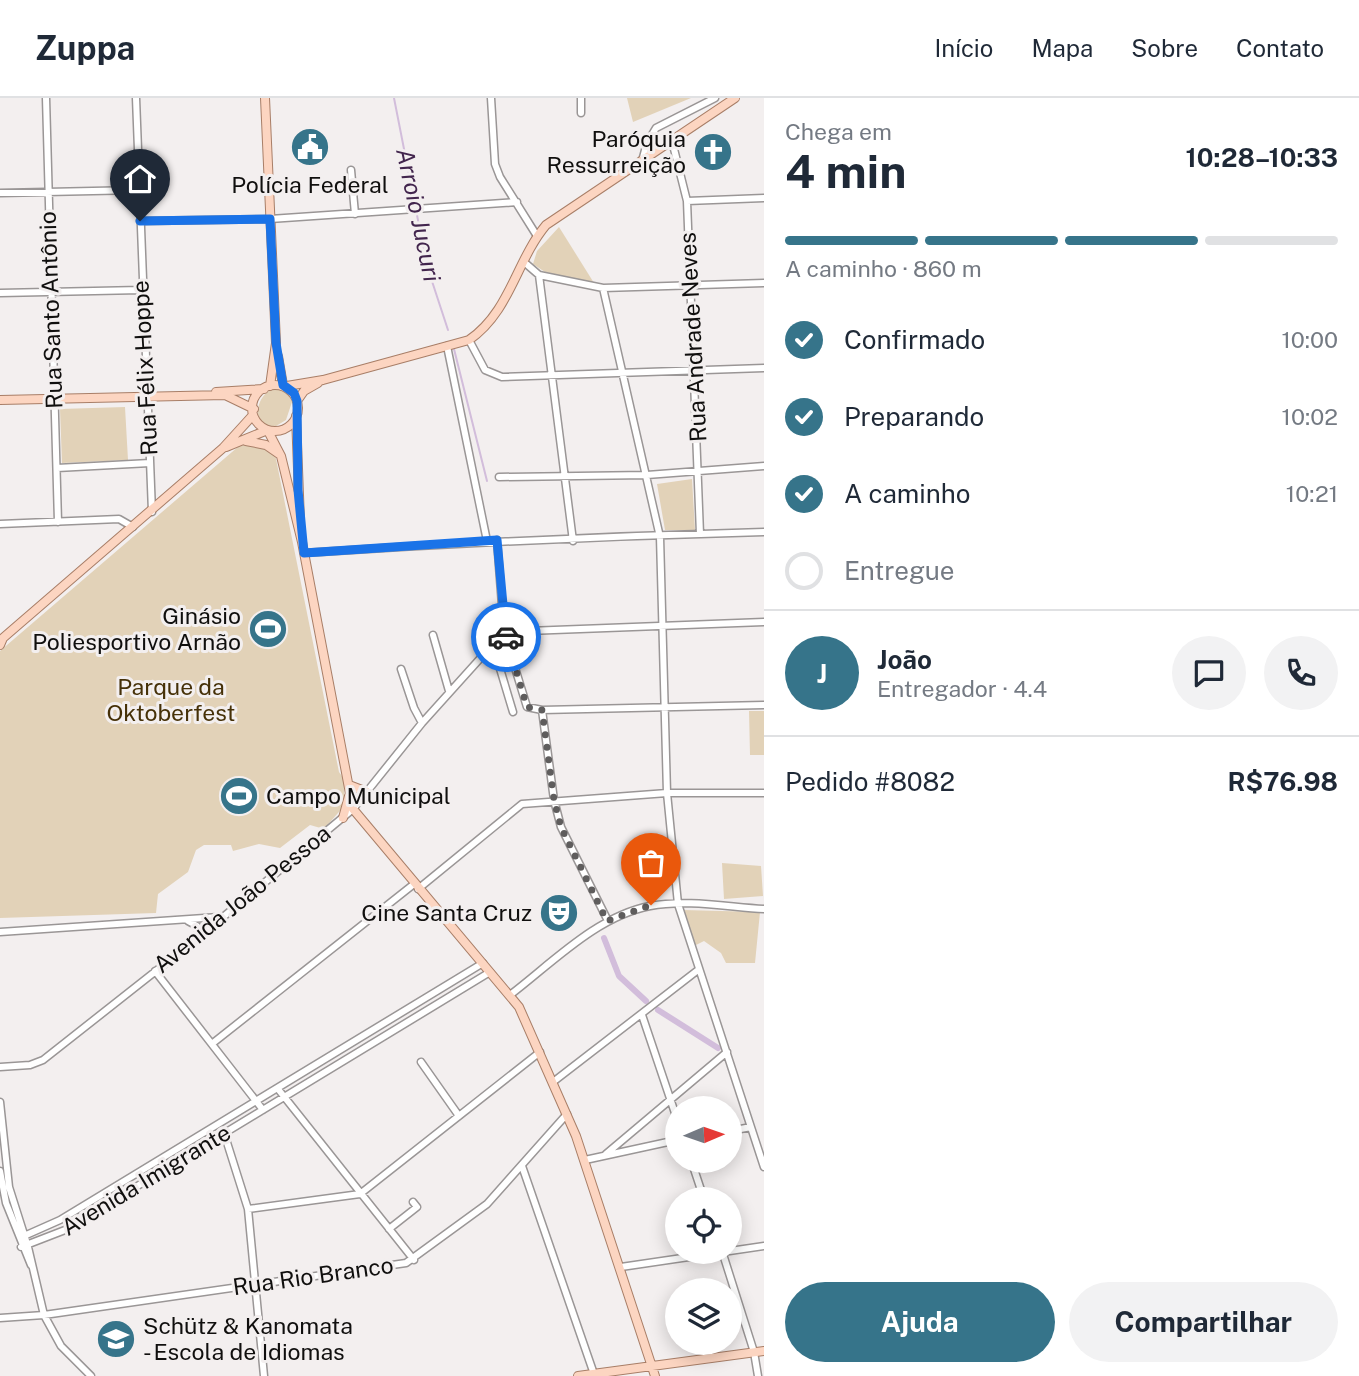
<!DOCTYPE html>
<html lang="pt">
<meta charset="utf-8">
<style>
:root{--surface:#fff;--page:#f2f2f3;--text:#1f2937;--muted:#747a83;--line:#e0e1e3;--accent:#36748a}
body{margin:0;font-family:"Public Sans",sans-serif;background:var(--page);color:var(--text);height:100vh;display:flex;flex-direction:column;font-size:26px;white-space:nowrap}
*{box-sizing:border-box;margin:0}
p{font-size:23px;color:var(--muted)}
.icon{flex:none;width:38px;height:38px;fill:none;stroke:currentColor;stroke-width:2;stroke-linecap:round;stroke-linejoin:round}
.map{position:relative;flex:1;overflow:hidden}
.drawer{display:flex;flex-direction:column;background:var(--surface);width:595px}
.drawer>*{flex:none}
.needle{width:46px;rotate:88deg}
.buttons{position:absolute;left:665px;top:998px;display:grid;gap:14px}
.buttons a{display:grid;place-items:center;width:77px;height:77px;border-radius:50%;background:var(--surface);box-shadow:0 4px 18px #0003;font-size:35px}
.pin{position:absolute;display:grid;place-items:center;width:60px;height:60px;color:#fff;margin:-72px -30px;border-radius:50% 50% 50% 0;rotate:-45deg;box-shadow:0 0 7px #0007}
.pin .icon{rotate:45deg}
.courier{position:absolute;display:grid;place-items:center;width:70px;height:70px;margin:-35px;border:5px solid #1a73e8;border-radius:50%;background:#fff;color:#222;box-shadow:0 2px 9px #0007}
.overview em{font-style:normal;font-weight:700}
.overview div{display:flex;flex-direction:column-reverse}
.overview{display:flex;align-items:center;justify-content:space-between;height:119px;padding:0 21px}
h1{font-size:46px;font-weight:700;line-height:52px}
.bar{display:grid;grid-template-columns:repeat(4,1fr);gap:10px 7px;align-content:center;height:84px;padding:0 21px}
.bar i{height:9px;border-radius:5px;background:var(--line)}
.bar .on{background:var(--accent)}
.bar p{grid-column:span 4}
.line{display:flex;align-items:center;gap:18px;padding:0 21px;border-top:2px solid var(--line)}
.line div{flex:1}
.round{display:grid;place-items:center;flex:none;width:74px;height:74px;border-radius:37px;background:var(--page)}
ol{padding:0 21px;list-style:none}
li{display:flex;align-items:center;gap:21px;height:77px}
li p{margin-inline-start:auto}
li .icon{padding:7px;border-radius:50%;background:var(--accent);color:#fff;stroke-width:4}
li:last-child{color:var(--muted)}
li i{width:38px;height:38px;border:4px solid var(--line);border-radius:50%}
.cta{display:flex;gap:14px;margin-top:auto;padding:14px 21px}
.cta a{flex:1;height:80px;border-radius:42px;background:var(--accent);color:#fff;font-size:28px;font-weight:700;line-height:80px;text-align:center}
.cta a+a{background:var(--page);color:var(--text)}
header{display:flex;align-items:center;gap:42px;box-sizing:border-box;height:98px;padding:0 35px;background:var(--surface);border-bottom:2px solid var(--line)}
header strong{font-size:33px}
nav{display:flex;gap:38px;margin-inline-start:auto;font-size:24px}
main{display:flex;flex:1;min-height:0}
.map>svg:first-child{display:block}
.green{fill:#e2d2b8}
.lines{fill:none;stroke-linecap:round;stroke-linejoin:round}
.stream{stroke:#d2bddb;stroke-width:2}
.canal{stroke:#d2bddb;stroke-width:6}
.minor-casing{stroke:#9a9696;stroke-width:9}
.major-casing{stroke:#a87e67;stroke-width:10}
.minor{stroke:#fff;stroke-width:6}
.major{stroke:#fcd5c1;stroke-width:8}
.done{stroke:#5f5d5d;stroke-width:7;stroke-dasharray:0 12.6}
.route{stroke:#1a73e8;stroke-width:9}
.labels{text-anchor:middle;stroke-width:6;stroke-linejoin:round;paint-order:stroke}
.poi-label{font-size:23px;fill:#100f0e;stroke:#f3efef;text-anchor:end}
.street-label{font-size:23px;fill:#100f0e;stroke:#f3efef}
.park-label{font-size:23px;fill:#463108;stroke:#f3efef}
.water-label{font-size:24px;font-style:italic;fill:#42254d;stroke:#f3efef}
</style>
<header>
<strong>Zuppa</strong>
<nav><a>Início</a><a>Mapa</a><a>Sobre</a><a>Contato</a></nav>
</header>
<main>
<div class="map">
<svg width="764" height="1278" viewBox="0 0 764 1278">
<rect width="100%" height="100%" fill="#f3efef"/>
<path class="green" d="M 627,0 L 691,0 L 633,24 Z
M 559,129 L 594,185 L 548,176 L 533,166 L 537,153 Z
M 273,290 L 285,291 L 292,304 L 286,322 L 271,331 L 259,324 C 256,310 259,298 273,290 Z
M 125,309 L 128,362 L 62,365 L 60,311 Z
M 252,345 L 275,356 L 339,674 L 344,681 L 345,707 L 324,731 L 310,727 L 280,750 L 259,746 L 233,753 L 231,747 L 204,747 L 196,752 L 188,774 L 158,796 L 156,815 L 0,820 L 0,553 L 239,348 Z
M 692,381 L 695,432 L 665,432 L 657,386 Z
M 749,613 L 764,613 L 764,657 L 750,657 Z
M 722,765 L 761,768 L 763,798 L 724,801 Z
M 683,812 L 760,814 L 755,865 L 726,865 L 721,855 L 704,843 L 694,848 Z"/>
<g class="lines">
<path class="stream" d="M 394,0 L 427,168 L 448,232
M 454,251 L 487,383"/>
<path class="canal" d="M 604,840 L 619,878 L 646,903
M 658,912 L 718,950"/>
<g class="minor-casing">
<path id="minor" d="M 46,0 L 58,424
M 136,0 L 152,414
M 491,0 L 495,66 L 500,79 L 537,138
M 581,0 L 581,15
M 672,43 L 687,103 L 700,436
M 642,63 L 647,45 L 656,30 L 715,0
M 351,72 L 355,116
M 0,95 L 139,92
M 687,103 L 764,100
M 140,123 L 270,121 L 517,104
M 524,164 L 539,177 L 603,190 L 764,185
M 539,177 L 573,443
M 603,190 L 660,439 L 667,695 L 678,806 L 764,1069
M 0,195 L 141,192
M 469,242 L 485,272 L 502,279 L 764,270
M 447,248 L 487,443
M 57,370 L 150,365
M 499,379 L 647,377 L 764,368
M 0,426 L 119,421 L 133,429
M 497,442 L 504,534 L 527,609 L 542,612 L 764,607
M 304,455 C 457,445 611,438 764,434
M 433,537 L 449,593
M 492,544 L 513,614
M 401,571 L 414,610 L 422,625
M 542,612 L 554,702 L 561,729 L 608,823
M 418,791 L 522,706 L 667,695 L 764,695
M 188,823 L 197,828 L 199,839
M 0,834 L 219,819
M 155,873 L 263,1012
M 510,897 C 552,865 597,818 650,808 C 686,801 728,809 764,811
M 642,917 L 677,1021
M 213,945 L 414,786
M 421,964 L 459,1018
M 0,969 L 30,967 L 43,962 L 199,839 L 353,711 L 422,625 L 504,534 L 764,524
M 553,984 L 698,872
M 278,991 L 414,1162
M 0,1004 L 9,1089 L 28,1149 L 44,1217 L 61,1248 L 91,1278
M 730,1033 L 751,1029
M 224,1035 L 248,1111 L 264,1278
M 606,1056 L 727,954
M 585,1062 L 677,1042
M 691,1062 L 704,1101
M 522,1068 L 594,1276
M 0,1073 L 6,1105 L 31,1167
M 248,1111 L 360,1096 L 540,954
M 389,1131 L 417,1109 L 413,1104
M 24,1138 L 60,1122 L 483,865
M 21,1149 L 65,1132 L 490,874
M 722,1153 L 754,1254 L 758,1278
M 621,1169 L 764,1148
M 0,1220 L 44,1217 L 406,1165 L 487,1106 L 567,1016"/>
</g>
<g class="major-casing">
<path id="major" d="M 265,0 L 276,245 L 270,288
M 278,258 L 283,287
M252 310a23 23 0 1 1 46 0a23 23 0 1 1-46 0Z
M 287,288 L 323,282 L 469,242 C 510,214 516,163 546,127 L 735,0
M 216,294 L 264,291
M 0,302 L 225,297 L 254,311
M 297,303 L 304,293 L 318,285
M 296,318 L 300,423
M 268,333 L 281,358 L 302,444 L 353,711 L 519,909 L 576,1038 L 655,1278
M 246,343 L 266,347 L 279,356
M 226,349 L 265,333
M 0,547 L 3,540 L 223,350 L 253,317
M 349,687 L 367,694
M 343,720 L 349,698
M 578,1278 L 764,1253"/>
</g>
<use href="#minor" class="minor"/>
<use href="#major" class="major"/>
</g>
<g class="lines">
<path class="done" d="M 506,539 L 527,609 L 542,612 L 554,702 L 561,729 L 607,823 L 651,807"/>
<path class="route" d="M 140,123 L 270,121 L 276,245 L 283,287 L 294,295 L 297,303 L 298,392 L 304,455 L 497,442 L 506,539"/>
</g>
<defs>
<g id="civic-disc" transform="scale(2.0125)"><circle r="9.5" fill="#36748a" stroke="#f3efef"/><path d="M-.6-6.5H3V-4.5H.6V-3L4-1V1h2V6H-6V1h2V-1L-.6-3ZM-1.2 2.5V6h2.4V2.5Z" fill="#fff"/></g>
<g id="church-disc" transform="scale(2.0125)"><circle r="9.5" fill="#36748a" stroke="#f3efef"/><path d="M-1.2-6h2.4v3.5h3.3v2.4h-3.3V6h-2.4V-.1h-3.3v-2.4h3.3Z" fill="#fff"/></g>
<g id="stadium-disc" transform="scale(2.0125)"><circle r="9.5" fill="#36748a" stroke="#f3efef"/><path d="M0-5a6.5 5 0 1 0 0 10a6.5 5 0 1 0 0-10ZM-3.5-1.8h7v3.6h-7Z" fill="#fff"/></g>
<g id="theatre-disc" transform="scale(2.0125)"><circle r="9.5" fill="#36748a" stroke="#f3efef"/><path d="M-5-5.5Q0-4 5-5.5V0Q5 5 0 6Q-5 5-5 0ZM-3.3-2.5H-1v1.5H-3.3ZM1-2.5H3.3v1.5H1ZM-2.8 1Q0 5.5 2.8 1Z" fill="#fff"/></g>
<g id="school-disc" transform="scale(2.0125)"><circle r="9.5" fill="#36748a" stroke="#f3efef"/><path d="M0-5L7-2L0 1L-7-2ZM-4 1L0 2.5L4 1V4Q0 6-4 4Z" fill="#fff"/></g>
</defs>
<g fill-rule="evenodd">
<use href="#civic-disc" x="310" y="49"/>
<use href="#church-disc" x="713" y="54"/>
<use href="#stadium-disc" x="268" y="531"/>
<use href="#stadium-disc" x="239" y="698"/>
<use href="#theatre-disc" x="559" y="815"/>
<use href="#school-disc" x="116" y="1241"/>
</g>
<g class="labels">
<g class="poi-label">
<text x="686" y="49">Paróquia<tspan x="686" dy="26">Ressurreição</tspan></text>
<text x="310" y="95" text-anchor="middle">Polícia Federal</text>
<text x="241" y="526">Ginásio<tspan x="241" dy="26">Poliesportivo Arnão</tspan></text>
<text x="266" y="706" text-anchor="start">Campo Municipal</text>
<text x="532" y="823">Cine Santa Cruz</text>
<text x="143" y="1236" text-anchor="start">Schütz &amp; Kanomata<tspan x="143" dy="26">- Escola de Idiomas</tspan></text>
</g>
<g class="street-label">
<text transform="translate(51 212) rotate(-92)" y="8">Rua Santo Antônio</text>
<text transform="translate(693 239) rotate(-93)" y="8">Rua Andrade Neves</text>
<text transform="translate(145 270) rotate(-93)" y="8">Rua Félix Hoppe</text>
<text transform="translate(242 801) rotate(-39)" y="8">Avenida João Pessoa</text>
<text transform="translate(146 1082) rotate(-31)" y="8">Avenida Imigrante</text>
<text transform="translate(313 1178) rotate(-8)" y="8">Rua Rio Branco</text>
</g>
<g class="park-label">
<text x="171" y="597">Parque da<tspan x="171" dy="26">Oktoberfest</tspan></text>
</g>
<g class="water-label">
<text transform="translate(418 117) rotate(78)" y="8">Arroio Jucuri</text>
</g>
</g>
</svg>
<div class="buttons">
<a><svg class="needle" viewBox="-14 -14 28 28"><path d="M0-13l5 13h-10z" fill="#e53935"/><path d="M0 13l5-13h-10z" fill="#747a83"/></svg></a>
<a><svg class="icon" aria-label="locate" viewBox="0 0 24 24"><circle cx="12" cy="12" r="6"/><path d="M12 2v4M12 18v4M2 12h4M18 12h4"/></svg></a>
<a><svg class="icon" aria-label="layers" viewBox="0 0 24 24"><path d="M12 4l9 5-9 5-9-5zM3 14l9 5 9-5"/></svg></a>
</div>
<div class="pin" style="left:651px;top:807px;background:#ea580c"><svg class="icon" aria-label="bag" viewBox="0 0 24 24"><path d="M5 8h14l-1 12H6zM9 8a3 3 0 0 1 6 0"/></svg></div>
<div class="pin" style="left:140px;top:123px;background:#1f2937"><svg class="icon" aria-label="home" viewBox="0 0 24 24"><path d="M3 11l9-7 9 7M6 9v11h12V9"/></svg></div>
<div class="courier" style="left:506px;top:539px"><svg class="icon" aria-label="car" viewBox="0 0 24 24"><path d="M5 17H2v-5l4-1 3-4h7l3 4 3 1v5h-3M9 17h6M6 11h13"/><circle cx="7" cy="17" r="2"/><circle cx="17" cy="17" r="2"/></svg></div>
</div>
<section class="drawer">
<div class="overview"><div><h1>4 min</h1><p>Chega em</p></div><em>10:28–10:33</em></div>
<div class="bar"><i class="on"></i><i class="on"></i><i class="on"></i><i></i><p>A caminho · 860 m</p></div>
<ol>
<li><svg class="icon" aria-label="check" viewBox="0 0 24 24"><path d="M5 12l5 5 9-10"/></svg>Confirmado<p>10:00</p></li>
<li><svg class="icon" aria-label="check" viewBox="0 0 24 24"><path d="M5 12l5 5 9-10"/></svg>Preparando<p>10:02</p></li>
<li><svg class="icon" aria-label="check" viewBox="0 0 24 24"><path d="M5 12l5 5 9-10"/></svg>A caminho<p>10:21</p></li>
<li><i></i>Entregue</li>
</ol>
<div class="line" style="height:126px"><b class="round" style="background:var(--accent);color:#fff">J</b><div><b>João</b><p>Entregador · 4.4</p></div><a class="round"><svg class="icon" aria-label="chat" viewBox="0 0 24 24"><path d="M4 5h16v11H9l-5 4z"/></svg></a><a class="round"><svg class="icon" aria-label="phone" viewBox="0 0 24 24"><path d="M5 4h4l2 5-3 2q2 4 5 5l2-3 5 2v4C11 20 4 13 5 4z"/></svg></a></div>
<div class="line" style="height:91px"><div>Pedido #8082</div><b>R$76.98</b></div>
<div class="cta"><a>Ajuda</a><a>Compartilhar</a></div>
</section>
</main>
